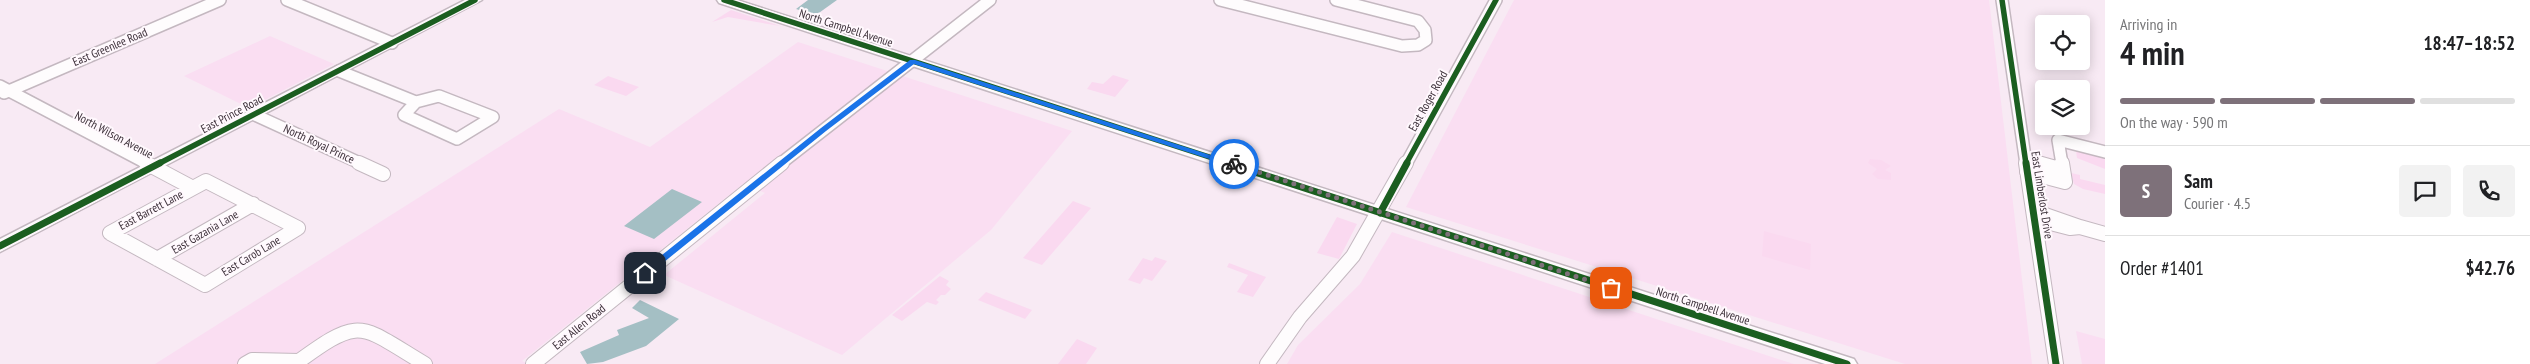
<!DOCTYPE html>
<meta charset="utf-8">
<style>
:root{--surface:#fff;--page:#f2f2f2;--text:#202124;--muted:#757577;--line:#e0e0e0;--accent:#7e717a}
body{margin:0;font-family:"PT Sans Narrow",sans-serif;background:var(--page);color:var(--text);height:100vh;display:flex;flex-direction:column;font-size:19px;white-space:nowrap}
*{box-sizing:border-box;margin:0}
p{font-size:16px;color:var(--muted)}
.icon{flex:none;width:28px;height:28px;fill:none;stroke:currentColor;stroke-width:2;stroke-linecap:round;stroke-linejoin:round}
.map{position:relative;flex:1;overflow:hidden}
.drawer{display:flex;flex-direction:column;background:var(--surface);width:425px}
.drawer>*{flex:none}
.fabs{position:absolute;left:2035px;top:15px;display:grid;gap:10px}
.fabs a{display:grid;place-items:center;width:55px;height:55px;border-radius:5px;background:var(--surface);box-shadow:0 2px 12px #0003;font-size:25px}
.pin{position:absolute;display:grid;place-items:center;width:42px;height:42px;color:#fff;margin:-21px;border-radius:10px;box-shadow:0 2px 8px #0006}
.courier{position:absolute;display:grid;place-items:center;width:50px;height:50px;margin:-25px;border:4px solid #1a73e8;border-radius:50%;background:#fff;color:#222;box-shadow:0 1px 6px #0007}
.headline em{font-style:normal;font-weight:600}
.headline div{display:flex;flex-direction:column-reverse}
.headline{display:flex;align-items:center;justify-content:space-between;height:85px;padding:0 15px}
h1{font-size:32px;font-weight:600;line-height:38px}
.bar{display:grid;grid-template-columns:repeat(4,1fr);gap:8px 5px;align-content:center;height:60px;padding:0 15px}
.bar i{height:6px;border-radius:4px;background:var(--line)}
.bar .current{background:var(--accent)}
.bar p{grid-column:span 4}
.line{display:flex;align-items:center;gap:12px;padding:0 15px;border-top:1px solid var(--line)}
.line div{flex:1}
.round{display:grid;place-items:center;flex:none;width:52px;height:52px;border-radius:5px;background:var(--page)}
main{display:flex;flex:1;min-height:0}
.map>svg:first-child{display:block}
.built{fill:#fadef2}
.green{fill:#fad9f0}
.building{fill:#a4bfc4}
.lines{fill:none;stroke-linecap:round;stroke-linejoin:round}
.minor-far1-casing{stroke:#c4b8c0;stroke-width:14}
.minor-casing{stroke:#c4b8c0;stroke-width:16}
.major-casing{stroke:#c4b8c0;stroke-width:3}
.minor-far1{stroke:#fefcfd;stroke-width:11}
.minor{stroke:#fefcfd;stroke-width:14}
.major{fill:#fefcfd;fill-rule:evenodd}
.cycleway-far1-casing{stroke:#fff8fd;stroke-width:8}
.cycleway-casing{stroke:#fff8fd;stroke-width:10}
.cycleway-far1{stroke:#1b5e20;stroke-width:5.5}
.cycleway{stroke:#1b5e20;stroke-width:7}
.route{fill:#1a73e8}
.done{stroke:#7e717a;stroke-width:5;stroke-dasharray:0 9}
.labels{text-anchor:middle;stroke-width:4;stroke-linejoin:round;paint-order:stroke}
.street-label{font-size:12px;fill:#3c3039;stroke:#fff8fd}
</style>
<main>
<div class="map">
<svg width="2105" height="364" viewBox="0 0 2105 364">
<rect width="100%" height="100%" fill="#f8eaf4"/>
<path class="built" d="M 1514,0 L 1989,0 L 2032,364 L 1905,364 L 1406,207 Z
M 270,36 L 334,64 L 249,108 L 184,76 Z
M 798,42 L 1072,131 L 991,230 L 842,355 L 664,275 L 765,193 L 743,184 L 522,361 L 528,364 L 155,364 L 559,109 L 650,147 Z
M 1392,232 L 1778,359 L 1794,364 L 1287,364 L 1298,345 L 1360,284 Z
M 2076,331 L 2105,339 L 2105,364 L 2082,364 Z"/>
<path class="green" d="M 731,10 L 780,26 L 728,17 L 712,22 Z
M 1113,75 L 1129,80 L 1115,97 L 1087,89 L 1092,82 L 1103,84 Z
M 608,76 L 639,87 L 626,96 L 594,85 Z
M 2076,151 L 2105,158 L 2105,169 L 2077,158 Z
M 1870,159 L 1881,160 L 1891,166 L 1885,170 L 1891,173 L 1891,180 L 1878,179 L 1872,174 L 1877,169 L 1868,163 Z
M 2071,173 L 2080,175 L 2080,179 L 2105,185 L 2105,194 L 2083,189 L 2074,184 Z
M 1073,201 L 1091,208 L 1042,265 L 1023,258 Z
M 1337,217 L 1357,224 L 1339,259 L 1317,253 Z
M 1764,231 L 1811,244 L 1810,270 L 1762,256 Z
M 1155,257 L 1167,261 L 1152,281 L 1144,278 L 1140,284 L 1128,280 L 1143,258 L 1152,261 Z
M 1229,263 L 1266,277 L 1253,297 L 1237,292 L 1248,275 L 1227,267 Z
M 940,276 L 949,281 L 946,285 L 951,289 L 945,295 L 941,295 L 936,300 L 939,302 L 936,305 L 927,302 L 902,321 L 892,315 Z
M 986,292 L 1032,310 L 1025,319 L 978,300 Z
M 1077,339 L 1097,348 L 1086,364 L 1058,364 Z"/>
<path class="building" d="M 808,0 L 837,0 L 816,15 L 796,9 Z
M 672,189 L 702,202 L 654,239 L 624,226 Z
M 640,300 L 679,319 L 646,346 L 603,362 L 587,364 L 580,352 L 619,335 L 617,330 L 649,318 L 632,308 Z"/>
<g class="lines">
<g class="minor-far1-casing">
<path id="minor-far1" d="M 287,0 L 392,43
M 1220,0 L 1402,46 L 1418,45 L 1426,40 L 1425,30 L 1418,21 L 1336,0
M 2002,0 L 2026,164
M 339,71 L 416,102
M 0,86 L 148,164
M 4,93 L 220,0
M 439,96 L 493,117 L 457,139 L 404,115 L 416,102 Z
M 255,115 L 362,164
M 2026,160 L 2042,164
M 780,164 L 990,0
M 1406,164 L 1496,0
M 2062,164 L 2058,140 L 2105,152"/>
</g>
<g class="minor-casing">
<path id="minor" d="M 146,163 L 193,188 L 206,181 L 298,228
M 359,163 L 383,174
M 2026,163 L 2056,364
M 2038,163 L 2063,170
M 2027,172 L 2065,182 L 2062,163
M 2034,211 L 2080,227 L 2070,228 L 2035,219
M 2080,227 L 2105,234
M 110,233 L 205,285 L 298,228
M 110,233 L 193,188
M 157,259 L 253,204
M 245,364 L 252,360 L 299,361
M 295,364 C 362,315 358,324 425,364
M 533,364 L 782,163
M 1267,364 L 1300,317 L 1353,256 L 1406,163"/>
</g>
<g class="major-casing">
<path id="major" d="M 465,0 L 482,0 L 0,252 L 0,239 Z
M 717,0 L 737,0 L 1854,359 L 1857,364 L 1825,364 L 719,3 Z"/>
</g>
<use href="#minor-far1" class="minor-far1"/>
<use href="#minor" class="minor"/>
<use href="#major" class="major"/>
<g class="cycleway-far1-casing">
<path id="cycleway-far1" d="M 724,0 L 1231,164
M 2002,0 L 2026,164
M 158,164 L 475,0
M 1406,164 L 1496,0"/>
</g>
<g class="cycleway-casing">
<path id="cycleway" d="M 1227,163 L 1847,364
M 2026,163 L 2056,364
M 1380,213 L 1407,163
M 0,246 L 160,163"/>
</g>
<use href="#cycleway-far1" class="cycleway-far1"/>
<use href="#cycleway" class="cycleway"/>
</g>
<path class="route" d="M 910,60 L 915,60 L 1238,164 L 1231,166 L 914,64 L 826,131 L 648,275 L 642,275 L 642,271 L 821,128 Z"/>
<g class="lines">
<path class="done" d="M 1234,164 L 1611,288"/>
</g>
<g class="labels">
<g class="street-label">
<text transform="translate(846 28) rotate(18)" y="4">North Campbell Avenue</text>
<text transform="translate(110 47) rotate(-23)" y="4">East Greenlee Road</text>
<text transform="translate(1428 101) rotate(-61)" y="4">East Roger Road</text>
<text transform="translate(232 114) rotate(-28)" y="4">East Prince Road</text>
<text transform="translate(114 135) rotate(28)" y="4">North Wilson Avenue</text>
<text transform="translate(319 144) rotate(25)" y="4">North Royal Prince</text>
<text transform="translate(2042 195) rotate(81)" y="4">East Limberlost Drive</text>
<text transform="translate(151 210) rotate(-28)" y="4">East Barrett Lane</text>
<text transform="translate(205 232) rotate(-30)" y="4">East Gazania Lane</text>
<text transform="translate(251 256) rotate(-31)" y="4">East Carob Lane</text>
<text transform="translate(1703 306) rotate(18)" y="4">North Campbell Avenue</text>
<text transform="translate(579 327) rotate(-39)" y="4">East Allen Road</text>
</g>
</g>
</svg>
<div class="fabs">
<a><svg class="icon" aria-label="locate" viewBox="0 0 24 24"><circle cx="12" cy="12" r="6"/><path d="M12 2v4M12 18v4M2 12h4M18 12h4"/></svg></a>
<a><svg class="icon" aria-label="layers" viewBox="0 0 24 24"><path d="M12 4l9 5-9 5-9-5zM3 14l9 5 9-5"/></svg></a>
</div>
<div class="pin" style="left:1611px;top:288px;background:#ea580c"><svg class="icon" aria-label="bag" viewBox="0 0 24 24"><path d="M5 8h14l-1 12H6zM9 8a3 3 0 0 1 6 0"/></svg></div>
<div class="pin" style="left:645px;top:273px;background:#1f2937"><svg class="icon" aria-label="home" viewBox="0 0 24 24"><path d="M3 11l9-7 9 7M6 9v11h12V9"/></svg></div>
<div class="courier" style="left:1234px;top:164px"><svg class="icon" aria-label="bike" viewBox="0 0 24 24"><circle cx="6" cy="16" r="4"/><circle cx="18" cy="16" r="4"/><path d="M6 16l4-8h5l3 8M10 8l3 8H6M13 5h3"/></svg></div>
</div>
<section class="drawer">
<div class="headline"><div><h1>4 min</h1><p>Arriving in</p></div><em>18:47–18:52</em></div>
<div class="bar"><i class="current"></i><i class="current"></i><i class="current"></i><i></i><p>On the way · 590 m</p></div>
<div class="line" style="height:90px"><b class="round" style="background:var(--accent);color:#fff">S</b><div><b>Sam</b><p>Courier · 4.5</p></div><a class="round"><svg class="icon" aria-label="chat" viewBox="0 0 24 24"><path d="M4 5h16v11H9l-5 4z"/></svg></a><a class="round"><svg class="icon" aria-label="phone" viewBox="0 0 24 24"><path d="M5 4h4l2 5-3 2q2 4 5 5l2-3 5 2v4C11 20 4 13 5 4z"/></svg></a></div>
<div class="line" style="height:65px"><div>Order #1401</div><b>$42.76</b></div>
</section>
</main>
